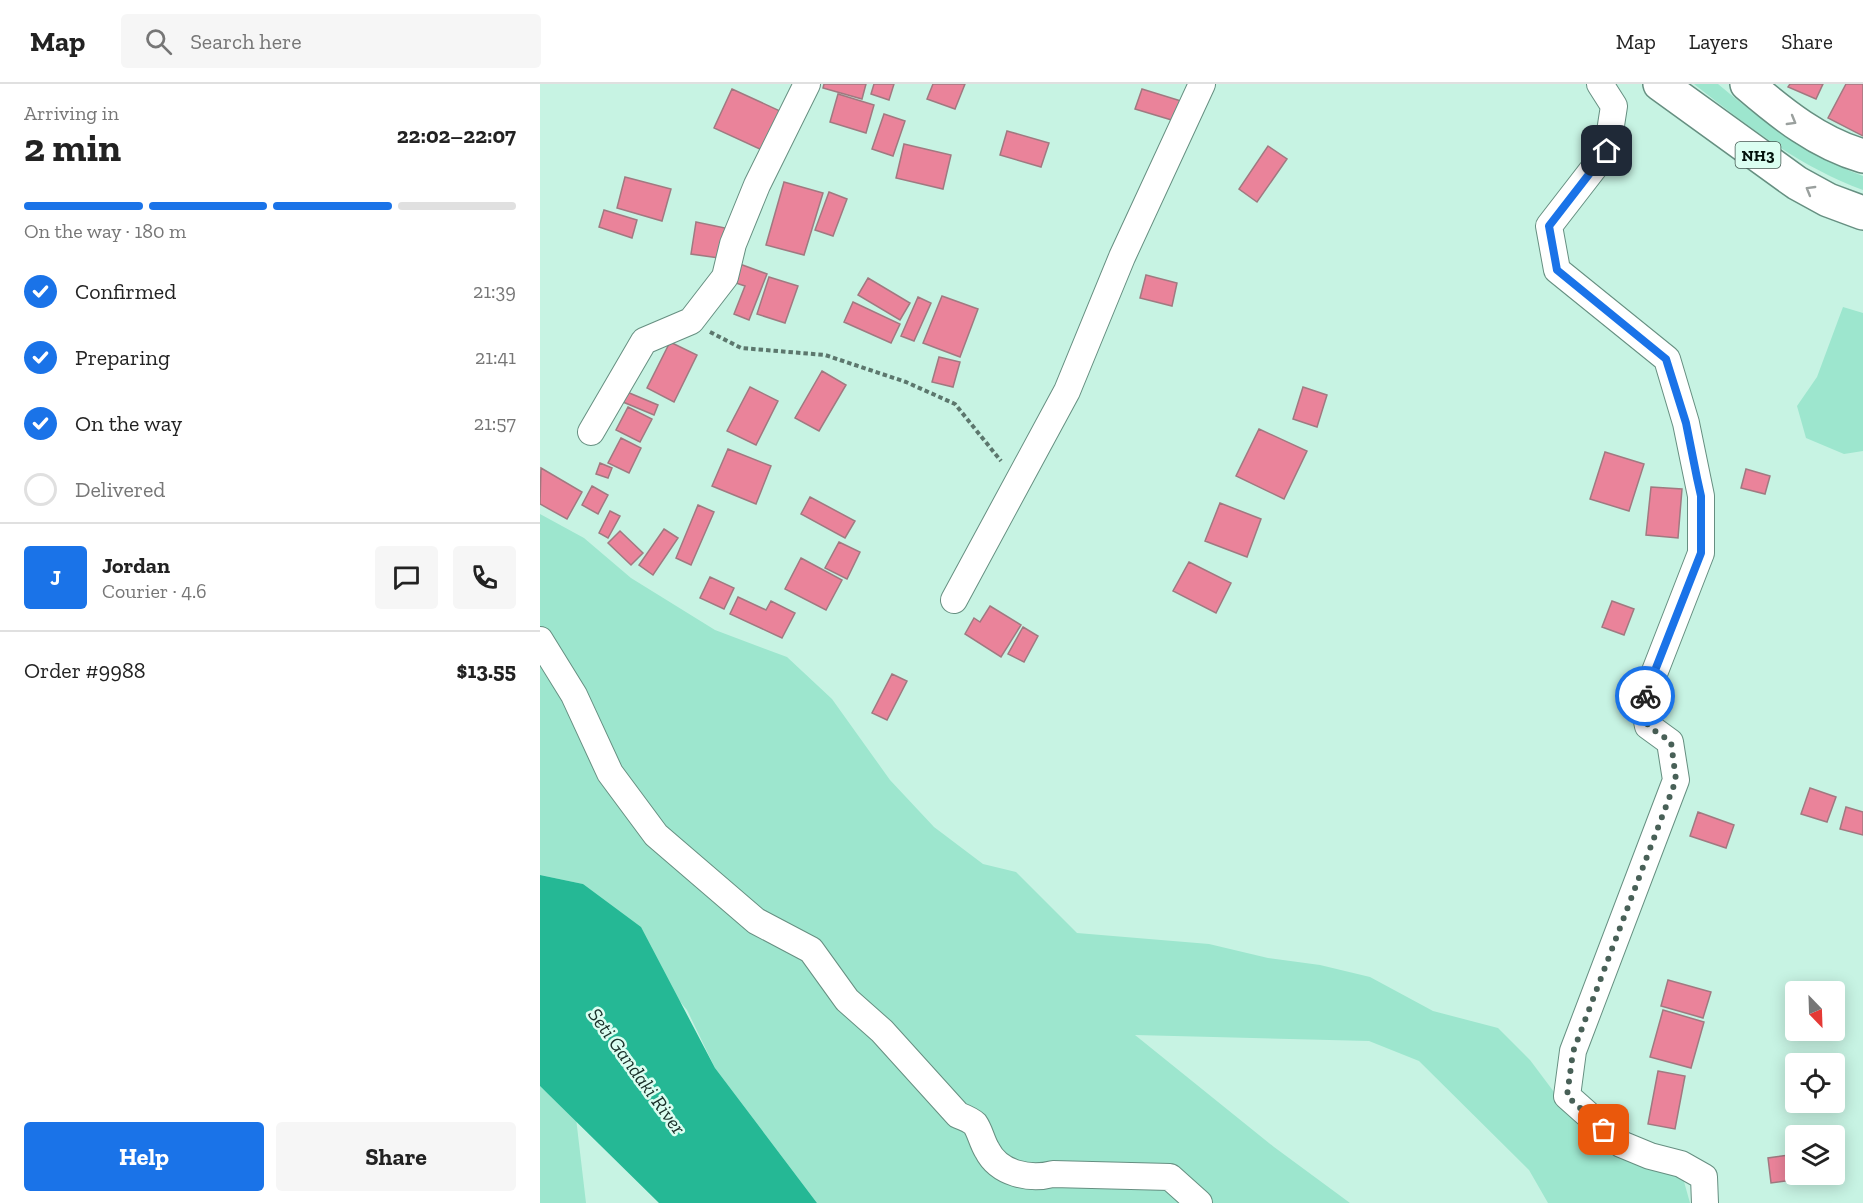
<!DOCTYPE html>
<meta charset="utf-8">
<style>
:root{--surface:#fff;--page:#f6f6f6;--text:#222;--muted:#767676;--line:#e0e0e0;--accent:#1a73e8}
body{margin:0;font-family:"Zilla Slab",serif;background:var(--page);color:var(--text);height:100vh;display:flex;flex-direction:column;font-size:22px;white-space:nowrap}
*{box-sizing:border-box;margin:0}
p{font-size:20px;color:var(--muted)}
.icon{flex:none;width:33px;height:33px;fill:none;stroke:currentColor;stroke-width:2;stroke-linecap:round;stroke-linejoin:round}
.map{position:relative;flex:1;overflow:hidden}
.side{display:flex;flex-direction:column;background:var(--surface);width:540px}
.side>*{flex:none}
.needle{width:39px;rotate:157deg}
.tools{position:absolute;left:1245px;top:897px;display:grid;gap:12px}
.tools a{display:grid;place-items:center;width:60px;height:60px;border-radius:6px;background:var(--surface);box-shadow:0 3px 15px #0003;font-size:30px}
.pin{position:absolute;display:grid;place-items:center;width:51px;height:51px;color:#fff;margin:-26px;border-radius:12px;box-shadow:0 3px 9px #0006}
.courier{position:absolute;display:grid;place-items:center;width:60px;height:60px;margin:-30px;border:4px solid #1a73e8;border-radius:50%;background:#fff;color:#222;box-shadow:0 2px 8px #0007}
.summary em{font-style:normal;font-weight:700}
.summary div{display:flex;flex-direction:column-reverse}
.summary{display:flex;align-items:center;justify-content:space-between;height:102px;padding:0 24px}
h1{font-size:39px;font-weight:700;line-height:45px}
.bar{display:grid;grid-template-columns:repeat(4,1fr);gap:9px 6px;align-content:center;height:72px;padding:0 24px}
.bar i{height:8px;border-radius:4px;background:var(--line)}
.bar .active{background:var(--accent)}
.bar p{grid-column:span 4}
.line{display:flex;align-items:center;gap:15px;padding:0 24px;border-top:2px solid var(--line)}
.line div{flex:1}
.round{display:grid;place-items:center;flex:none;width:63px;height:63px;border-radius:6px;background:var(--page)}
ol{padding:0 24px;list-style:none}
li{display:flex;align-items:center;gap:18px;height:66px}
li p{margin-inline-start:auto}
li .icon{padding:6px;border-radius:50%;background:var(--accent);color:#fff;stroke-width:4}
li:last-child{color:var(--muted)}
li i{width:33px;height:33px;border:3px solid var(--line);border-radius:50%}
.action{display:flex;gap:12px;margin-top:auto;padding:12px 24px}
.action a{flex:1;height:69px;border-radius:6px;background:var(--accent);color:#fff;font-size:24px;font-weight:700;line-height:69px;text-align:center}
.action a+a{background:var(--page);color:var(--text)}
header{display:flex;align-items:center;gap:36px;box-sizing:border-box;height:84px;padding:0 30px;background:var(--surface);border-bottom:2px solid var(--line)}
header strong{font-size:28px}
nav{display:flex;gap:33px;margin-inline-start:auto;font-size:21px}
.search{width:420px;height:54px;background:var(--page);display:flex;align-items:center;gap:15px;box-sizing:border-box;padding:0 21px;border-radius:6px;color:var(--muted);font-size:22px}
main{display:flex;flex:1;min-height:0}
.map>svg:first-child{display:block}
.green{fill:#9de6ce}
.water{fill:#25b895}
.building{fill:#ea839a;stroke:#a07980;stroke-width:1.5}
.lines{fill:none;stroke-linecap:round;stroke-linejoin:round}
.minor-casing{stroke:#668f81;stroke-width:28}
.trunk-casing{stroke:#668f81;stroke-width:36}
.path{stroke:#5c776d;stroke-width:4;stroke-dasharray:4.5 3;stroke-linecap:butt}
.minor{stroke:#fff;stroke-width:26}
.trunk{stroke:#fff;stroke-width:33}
.oneway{stroke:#9aa09e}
.done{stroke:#486057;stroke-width:6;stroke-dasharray:0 10.8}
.route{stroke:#1a73e8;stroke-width:8}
.labels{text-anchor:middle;stroke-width:5;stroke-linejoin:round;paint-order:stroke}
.shield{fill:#dbfef1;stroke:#445851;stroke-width:1.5}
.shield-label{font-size:16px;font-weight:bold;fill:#03110c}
.water-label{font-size:20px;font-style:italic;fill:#192f28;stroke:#dbfef1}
</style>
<header>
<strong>Map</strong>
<div class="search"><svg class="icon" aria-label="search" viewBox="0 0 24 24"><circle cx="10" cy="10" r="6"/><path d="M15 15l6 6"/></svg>Search here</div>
<nav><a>Map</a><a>Layers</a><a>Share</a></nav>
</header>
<main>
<section class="side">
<div class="summary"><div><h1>2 min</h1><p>Arriving in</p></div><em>22:02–22:07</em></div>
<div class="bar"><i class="active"></i><i class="active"></i><i class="active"></i><i></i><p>On the way · 180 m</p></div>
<ol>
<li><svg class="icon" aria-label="check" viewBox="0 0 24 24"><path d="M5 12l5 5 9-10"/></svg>Confirmed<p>21:39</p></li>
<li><svg class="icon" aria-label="check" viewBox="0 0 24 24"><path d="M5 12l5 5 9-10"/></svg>Preparing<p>21:41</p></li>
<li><svg class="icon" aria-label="check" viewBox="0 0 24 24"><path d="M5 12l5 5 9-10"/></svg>On the way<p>21:57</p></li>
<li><i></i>Delivered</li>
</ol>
<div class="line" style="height:108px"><b class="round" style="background:var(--accent);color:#fff">J</b><div><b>Jordan</b><p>Courier · 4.6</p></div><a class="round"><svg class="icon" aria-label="chat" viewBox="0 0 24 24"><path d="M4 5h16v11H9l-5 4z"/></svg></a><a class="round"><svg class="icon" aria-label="phone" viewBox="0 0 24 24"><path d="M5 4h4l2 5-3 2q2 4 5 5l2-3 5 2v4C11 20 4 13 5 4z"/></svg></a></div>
<div class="line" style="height:78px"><div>Order #9988</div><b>$13.55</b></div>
<div class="action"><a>Help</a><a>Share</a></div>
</section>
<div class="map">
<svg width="1323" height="1119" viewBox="0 0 1323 1119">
<rect width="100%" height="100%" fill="#c7f3e3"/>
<path class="green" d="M 1154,0 L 1178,0 C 1223,38 1267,71 1323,92 L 1323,106 C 1260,83 1206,41 1154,0 Z
M 1303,223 L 1323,229 L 1323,367 L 1304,370 L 1266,354 L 1257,322 L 1277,293 Z
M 0,430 L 44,454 L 91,494 L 175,546 L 247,573 L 292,615 L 350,696 L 394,743 L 443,780 L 476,788 L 537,849 L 669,860 L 728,874 L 780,881 L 830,893 L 893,927 L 958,944 L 990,976 L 1032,1032 L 1070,1069 L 1115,1082 L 1143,1094 L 1150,1119 L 1008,1119 L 989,1086 L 879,977 L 829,957 L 595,951 L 734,1063 L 810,1119 L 277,1119 L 175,984 L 147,926 L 43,800 L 0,791 Z
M 0,1002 L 36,1034 L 46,1119 L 0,1119 Z"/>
<path class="water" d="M 0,791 L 43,800 L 101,843 L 175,984 L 277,1119 L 119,1119 L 0,1002 Z"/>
<path class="building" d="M 284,0 L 326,0 L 322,15 L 283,4 Z
M 334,0 L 354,0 L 349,16 L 331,10 Z
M 393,0 L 425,0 L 415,25 L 387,15 Z
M 1250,0 L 1283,0 L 1276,15 L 1248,3 Z
M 1306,0 L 1323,0 L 1323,52 L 1288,34 Z
M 192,5 L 240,27 L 222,66 L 174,44 Z
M 602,5 L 641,17 L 635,37 L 595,25 Z
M 298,10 L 334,21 L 326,49 L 290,38 Z
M 344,30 L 365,37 L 353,72 L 332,65 Z
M 467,47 L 509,59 L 501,83 L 460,71 Z
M 364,60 L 411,71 L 403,105 L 356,94 Z
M 728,62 L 747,75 L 717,118 L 699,105 Z
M 85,93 L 131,105 L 122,137 L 77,124 Z
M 244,98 L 283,109 L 264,171 L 226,161 Z
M 289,108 L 307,115 L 293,152 L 275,146 Z
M 64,126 L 97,136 L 92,154 L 59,143 Z
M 156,138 L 190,145 L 186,175 L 151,170 Z
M 197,179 L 227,190 L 209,236 L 194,230 L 205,202 L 190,197 Z
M 606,191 L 637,199 L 632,222 L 600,214 Z
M 229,193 L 258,202 L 245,239 L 217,230 Z
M 328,194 L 370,219 L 360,236 L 318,211 Z
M 402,212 L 438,225 L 420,273 L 383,259 Z
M 378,213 L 391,219 L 374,257 L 361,252 Z
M 313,218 L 360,240 L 351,259 L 304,238 Z
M 130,258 L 157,271 L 134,318 L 107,304 Z
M 399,273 L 420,278 L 413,303 L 392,298 Z
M 282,287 L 306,301 L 279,347 L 255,334 Z
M 210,303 L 238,317 L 216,361 L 187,347 Z
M 763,303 L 787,311 L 777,343 L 753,335 Z
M 87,308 L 118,321 L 114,331 L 83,318 Z
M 88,323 L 112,335 L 100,358 L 76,346 Z
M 719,345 L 767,367 L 744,415 L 696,392 Z
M 81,354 L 101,364 L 89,389 L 68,379 Z
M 188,365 L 231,382 L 216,420 L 172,402 Z
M 1065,368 L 1104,380 L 1089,427 L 1050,415 Z
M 60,379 L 72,384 L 68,394 L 56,390 Z
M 1,384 L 42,408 L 27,435 L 0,420 Z
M 1206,385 L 1230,392 L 1225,410 L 1201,404 Z
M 52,402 L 68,411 L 58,430 L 42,421 Z
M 1111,403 L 1142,405 L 1138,454 L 1106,451 Z
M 270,413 L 315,437 L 305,454 L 261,430 Z
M 680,419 L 721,435 L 707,473 L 665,457 Z
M 158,421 L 174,428 L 151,481 L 136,474 Z
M 70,427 L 80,432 L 68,454 L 59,449 Z
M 124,445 L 138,454 L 113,491 L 99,481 Z
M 80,447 L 103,469 L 91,481 L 68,459 Z
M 299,458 L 320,468 L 307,495 L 285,484 Z
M 261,474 L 302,496 L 286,526 L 245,505 Z
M 649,478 L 691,499 L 676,529 L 633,507 Z
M 170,493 L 194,504 L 184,525 L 160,514 Z
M 198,513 L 226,526 L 231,517 L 255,529 L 242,554 L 190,530 Z
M 1072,517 L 1094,525 L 1084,551 L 1062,543 Z
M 450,522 L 481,541 L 461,573 L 425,550 L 434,534 L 440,538 Z
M 483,543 L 498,552 L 484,578 L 468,570 Z
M 352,590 L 367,597 L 347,636 L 332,629 Z
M 1270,704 L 1296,713 L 1287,738 L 1261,730 Z
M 1306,723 L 1323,728 L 1323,751 L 1300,745 Z
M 1158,728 L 1194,741 L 1186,764 L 1150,752 Z
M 1128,896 L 1171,908 L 1163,934 L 1121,922 Z
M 1123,926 L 1164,938 L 1151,984 L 1110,973 Z
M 1118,987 L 1145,992 L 1135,1045 L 1108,1040 Z
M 1256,1070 L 1256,1090 L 1283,1092 L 1231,1099 L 1228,1074 Z"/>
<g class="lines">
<g class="minor-casing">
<path id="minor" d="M 1060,0 L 1074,22 L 1067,67 L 1009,142 L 1017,186 L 1127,275 L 1146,339 L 1161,412 L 1161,469 L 1103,618 L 1108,642 L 1130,658 L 1136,696 L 1033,967 L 1027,1012 L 1081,1060 L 1110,1072 L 1141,1080 L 1164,1093 L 1165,1119
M 51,348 L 104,257 L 151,237 L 185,193 L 193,160 L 217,101 L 267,0
M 414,516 L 527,307 L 582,173 L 662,0
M 0,556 L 34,611 L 70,689 L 116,751 L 216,837 L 271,866 L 307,916 L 342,947 L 418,1031 C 423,1033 431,1036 435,1040 C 440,1047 442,1058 447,1066 C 459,1090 490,1096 513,1090 L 630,1093 L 659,1119"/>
</g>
<g class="trunk-casing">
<path id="trunk" d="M 1120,0 L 1257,99 L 1288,116 L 1323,129
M 1207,0 C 1242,30 1278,59 1323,72"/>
</g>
<path class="path" d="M 170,248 L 201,264 L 285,271 L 366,298 L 415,320 L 461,377"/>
<use href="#minor" class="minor"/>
<use href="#trunk" class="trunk"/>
</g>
<defs><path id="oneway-chevron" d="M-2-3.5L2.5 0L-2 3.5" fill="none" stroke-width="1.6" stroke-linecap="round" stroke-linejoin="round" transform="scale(1.5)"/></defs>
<g class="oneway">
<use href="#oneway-chevron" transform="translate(1252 37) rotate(30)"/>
<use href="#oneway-chevron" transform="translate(1270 106) rotate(-150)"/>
</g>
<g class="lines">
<path class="done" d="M 1064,1046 L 1027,1012 L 1033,968 L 1136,696 L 1131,658 L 1108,642 L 1102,618 L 1105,612"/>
<path class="route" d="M 1067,67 L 1009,142 L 1017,186 L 1126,275 L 1146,339 L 1157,394 L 1161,412 L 1161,469 L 1105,612"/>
</g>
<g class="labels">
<rect class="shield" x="1195.5" y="58" width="45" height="26" rx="4.5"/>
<g class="shield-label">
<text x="1218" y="77">NH3</text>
</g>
<g class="water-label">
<text transform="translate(97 987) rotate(54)" y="7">Seti Gandaki River</text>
</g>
</g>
</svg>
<div class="tools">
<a><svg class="needle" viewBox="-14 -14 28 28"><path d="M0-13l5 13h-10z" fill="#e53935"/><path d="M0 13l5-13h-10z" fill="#767676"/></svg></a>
<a><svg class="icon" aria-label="locate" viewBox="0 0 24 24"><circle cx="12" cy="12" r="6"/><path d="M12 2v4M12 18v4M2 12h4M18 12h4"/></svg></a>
<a><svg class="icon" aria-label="layers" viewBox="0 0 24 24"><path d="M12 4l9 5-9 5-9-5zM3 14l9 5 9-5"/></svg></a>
</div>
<div class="pin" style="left:1064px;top:1046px;background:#ea580c"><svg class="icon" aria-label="bag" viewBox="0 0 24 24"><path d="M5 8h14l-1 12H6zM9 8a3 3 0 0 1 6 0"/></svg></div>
<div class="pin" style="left:1067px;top:67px;background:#1f2937"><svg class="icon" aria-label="home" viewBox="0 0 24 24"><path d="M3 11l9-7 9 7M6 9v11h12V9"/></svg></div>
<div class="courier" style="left:1105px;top:612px"><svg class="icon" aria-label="bike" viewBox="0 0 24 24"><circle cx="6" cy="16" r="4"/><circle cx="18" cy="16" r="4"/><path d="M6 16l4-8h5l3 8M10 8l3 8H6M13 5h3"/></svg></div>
</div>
</main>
